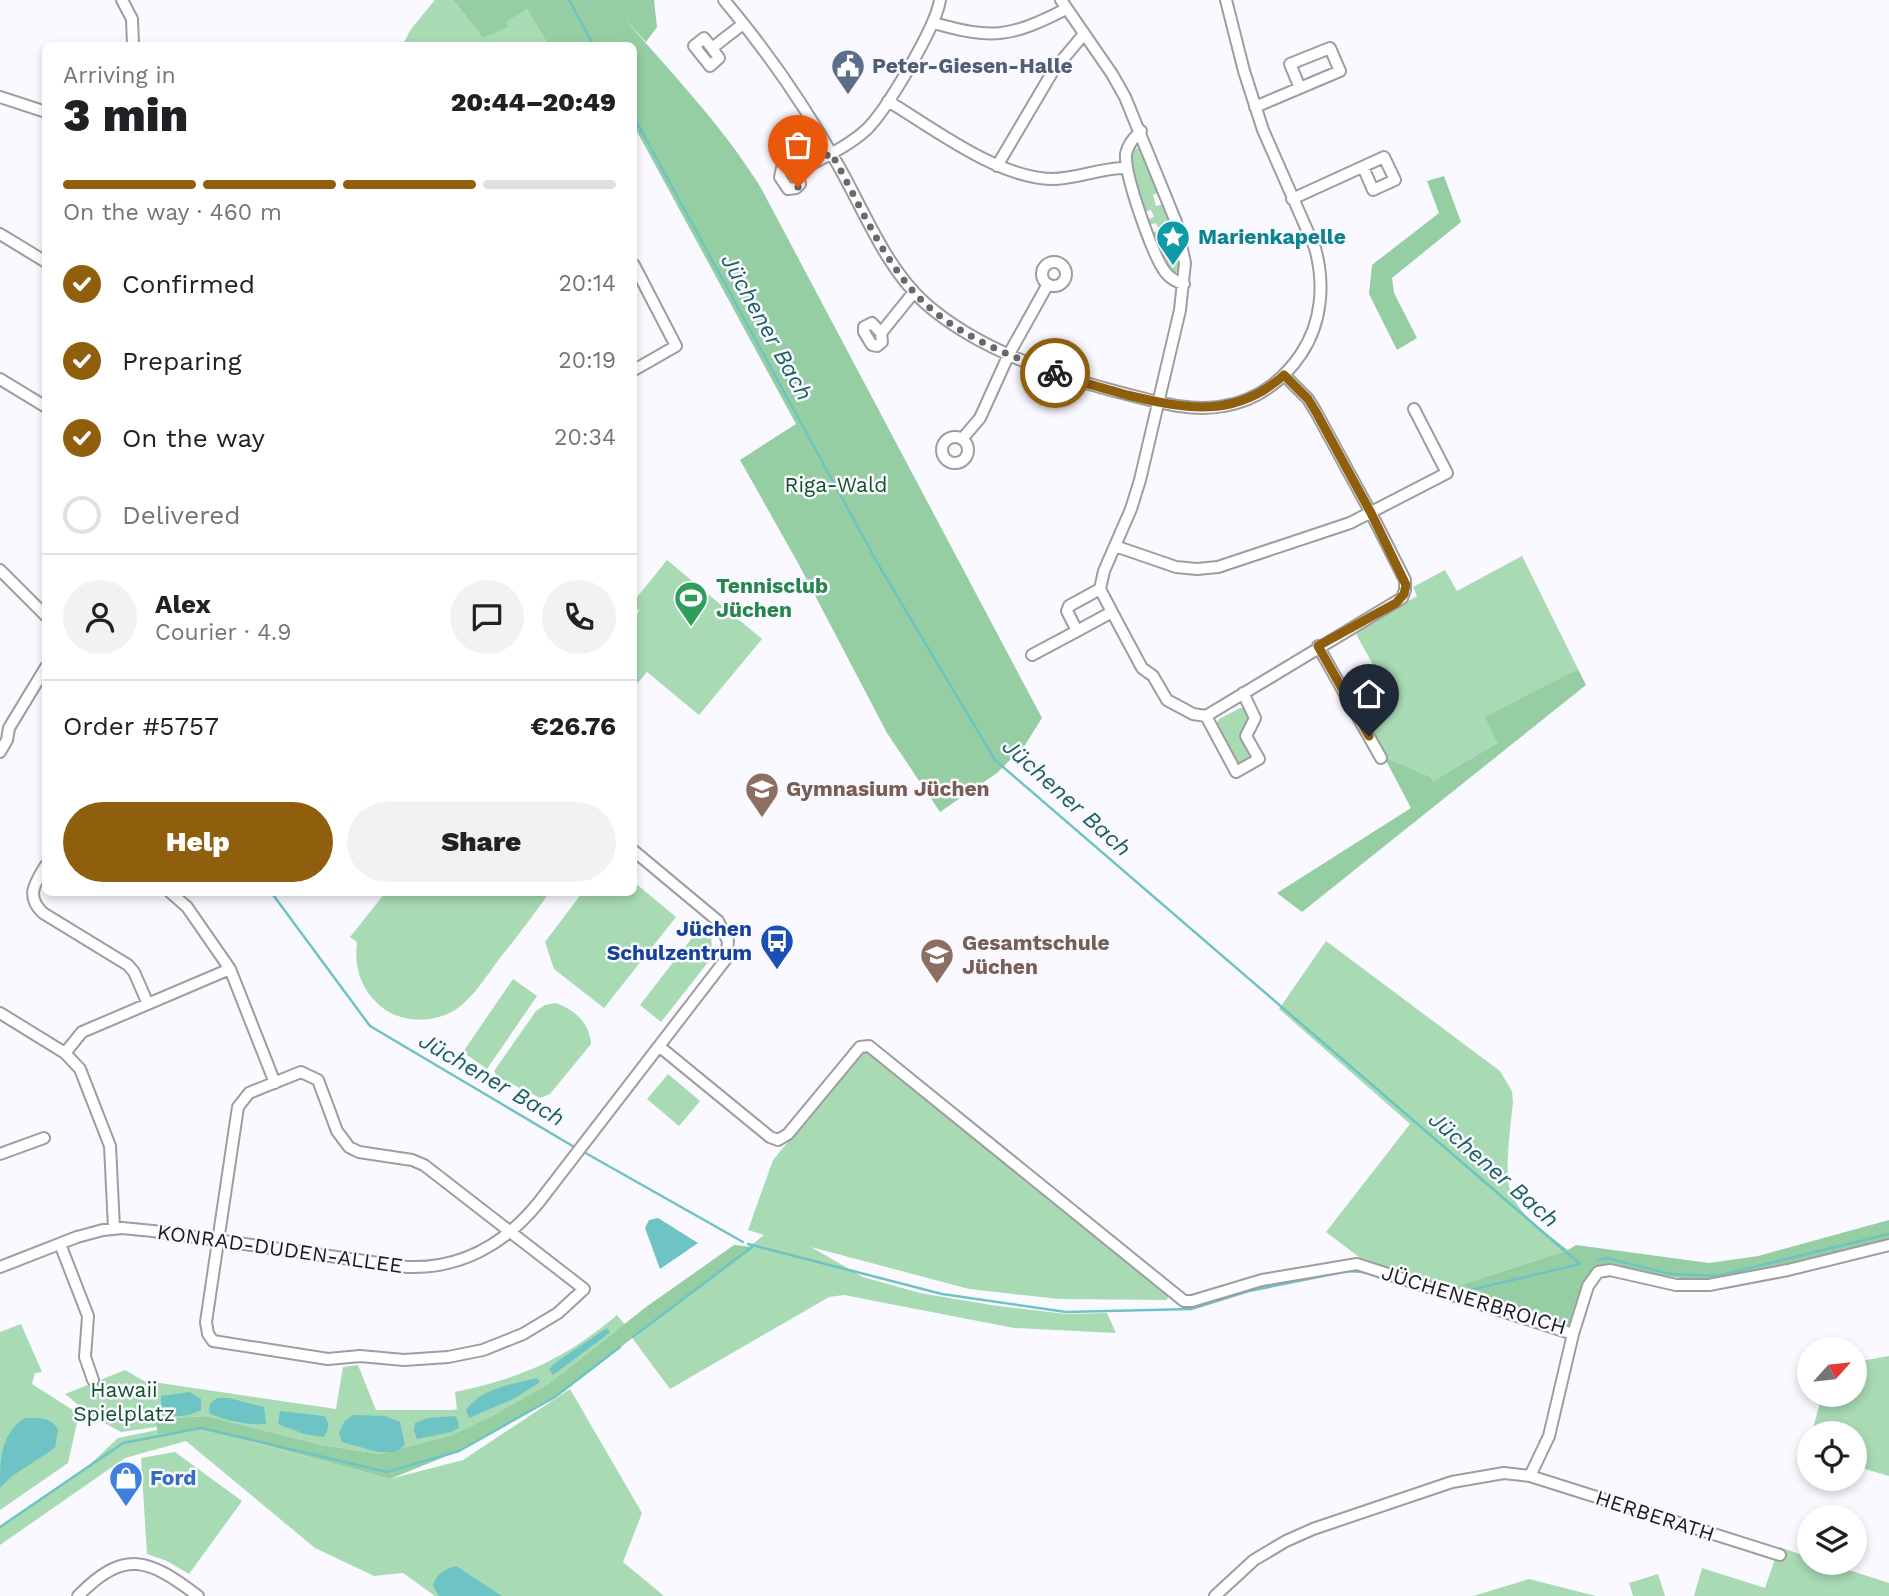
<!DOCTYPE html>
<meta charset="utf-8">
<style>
:root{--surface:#fff;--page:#f2f2f2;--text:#202124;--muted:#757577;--line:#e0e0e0;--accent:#905f0d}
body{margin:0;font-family:"Work Sans",sans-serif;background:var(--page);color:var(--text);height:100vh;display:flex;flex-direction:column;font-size:26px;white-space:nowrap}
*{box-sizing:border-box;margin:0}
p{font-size:23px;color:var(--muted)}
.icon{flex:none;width:38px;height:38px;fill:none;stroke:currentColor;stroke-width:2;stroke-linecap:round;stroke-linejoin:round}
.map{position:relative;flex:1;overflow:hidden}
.drawer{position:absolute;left:42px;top:42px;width:595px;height:854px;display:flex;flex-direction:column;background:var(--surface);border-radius:10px;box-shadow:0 4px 10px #0003}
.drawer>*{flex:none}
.needle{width:46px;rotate:63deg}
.buttons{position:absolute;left:1797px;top:1337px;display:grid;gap:14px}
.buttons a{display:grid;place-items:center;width:70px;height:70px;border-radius:50%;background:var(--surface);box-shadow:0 4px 10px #0003;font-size:35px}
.pin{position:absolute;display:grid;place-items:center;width:60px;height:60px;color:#fff;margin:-72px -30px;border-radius:50% 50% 50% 0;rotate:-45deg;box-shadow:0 0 7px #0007}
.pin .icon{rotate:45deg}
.courier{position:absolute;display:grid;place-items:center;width:70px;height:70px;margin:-35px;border:5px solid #905f0d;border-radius:50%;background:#fff;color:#222;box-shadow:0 2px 9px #0007}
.head em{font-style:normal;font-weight:800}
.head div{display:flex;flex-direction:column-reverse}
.head{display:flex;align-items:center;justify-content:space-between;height:119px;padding:0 21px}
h1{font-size:46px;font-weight:800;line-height:52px}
.bar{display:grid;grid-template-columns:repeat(4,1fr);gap:10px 7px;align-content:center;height:84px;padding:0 21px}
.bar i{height:9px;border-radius:5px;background:var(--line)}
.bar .active{background:var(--accent)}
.bar p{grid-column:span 4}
.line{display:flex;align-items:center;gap:18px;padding:0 21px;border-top:2px solid var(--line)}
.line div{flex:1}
.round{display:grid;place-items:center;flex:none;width:74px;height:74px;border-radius:37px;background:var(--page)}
ol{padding:0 21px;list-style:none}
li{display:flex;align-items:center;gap:21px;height:77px}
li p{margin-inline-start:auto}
li .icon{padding:7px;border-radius:50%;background:var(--accent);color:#fff;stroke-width:4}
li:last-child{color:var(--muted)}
li i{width:38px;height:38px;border:4px solid var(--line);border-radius:50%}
.cta{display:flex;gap:14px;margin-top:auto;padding:14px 21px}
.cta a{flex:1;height:80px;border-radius:42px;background:var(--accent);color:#fff;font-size:28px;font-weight:800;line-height:80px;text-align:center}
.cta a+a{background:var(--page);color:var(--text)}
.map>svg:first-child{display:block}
.green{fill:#a8dab4}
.forest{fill:#96cea3}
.water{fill:#6ec3c4}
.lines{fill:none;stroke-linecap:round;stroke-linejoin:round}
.stream{stroke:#6ec3c4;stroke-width:2.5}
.minor-casing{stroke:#9e9da2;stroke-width:14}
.minor{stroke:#fff;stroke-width:10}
.done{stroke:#69696c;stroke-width:7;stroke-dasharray:0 12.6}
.route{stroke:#905f0d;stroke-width:9}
.labels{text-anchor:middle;stroke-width:5;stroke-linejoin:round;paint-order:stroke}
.service-label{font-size:21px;font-weight:bold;fill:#4e5e75;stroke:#faf9ff;text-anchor:start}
.culture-label{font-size:21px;font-weight:bold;fill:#0d838f;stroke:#faf9ff;text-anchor:start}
.park-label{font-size:21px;fill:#125029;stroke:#faf9ff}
.leisure-label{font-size:21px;font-weight:bold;fill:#27864d;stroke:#faf9ff;text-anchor:start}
.education-label{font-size:21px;font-weight:bold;fill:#785e54;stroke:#faf9ff;text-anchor:start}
.transit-label{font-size:21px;font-weight:bold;fill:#164399;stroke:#faf9ff;text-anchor:end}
.street-label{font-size:21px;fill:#1b1b1d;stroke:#faf9ff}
.shop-label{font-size:21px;font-weight:bold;fill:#366cbe;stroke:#faf9ff;text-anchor:start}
.water-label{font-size:23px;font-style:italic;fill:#1c6263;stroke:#faf9ff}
</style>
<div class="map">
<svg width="1889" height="1596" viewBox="0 0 1889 1596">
<rect width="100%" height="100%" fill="#faf9ff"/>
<path class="green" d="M 435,0 L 453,0 L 483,38 L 509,27 L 505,22 L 527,9 L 548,45 L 402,46 L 411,29 Z
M 1141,144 L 1160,192 L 1153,195 L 1156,206 L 1164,204 L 1173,229 L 1166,232 L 1171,249 L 1178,248 L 1178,271 L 1174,273 C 1162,265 1158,246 1152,233 L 1159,230 L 1156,223 L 1149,225 L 1147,220 L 1154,217 L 1151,210 L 1144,212 C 1137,191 1129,170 1131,147 L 1136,149 Z
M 1522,556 L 1578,669 L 1486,717 L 1497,743 L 1433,781 L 1431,777 L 1384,757 L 1347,692 L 1378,674 L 1355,632 L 1417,596 L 1413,587 L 1445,570 L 1457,591 Z
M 667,560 L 762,639 L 699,715 L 647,672 L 636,685 L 634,683 L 634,618 L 639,611 L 634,606 L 634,601 Z
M 1240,708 L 1245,708 L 1250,714 L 1248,725 L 1240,732 L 1250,756 L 1249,759 L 1241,764 L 1234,762 L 1215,726 L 1219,719 Z
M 634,882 L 676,917 L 604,1008 L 554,969 L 545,942 L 582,893 L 634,892 Z
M 385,893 L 385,892 L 549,893 C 533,916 515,939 497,962 C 485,978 472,999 455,1010 C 433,1024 399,1023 379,1005 C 360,987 354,967 357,942 L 350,937 Z
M 699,929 L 711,938 L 713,956 L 661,1022 L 640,1005 Z
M 1326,941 L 1500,1071 L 1512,1091 L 1513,1102 C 1511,1123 1505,1167 1509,1186 C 1515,1214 1547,1233 1568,1250 L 1448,1289 L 1359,1257 L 1326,1232 L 1410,1124 L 1279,1009 Z
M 513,979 L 537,996 L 487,1069 L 463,1052 Z
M 556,1003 C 576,1011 589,1022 591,1044 L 550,1094 L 540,1098 L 498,1077 L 494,1071 L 536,1011 L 545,1005 Z
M 862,1052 L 873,1053 L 1169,1294 L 1167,1300 L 1059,1299 L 969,1289 L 811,1247 L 863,1277 L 920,1293 L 991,1305 L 1066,1314 L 1107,1313 L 1116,1333 L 1014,1328 L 844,1295 L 829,1297 L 670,1389 L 633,1339 L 764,1235 L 748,1230 L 773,1160 Z
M 668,1074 L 700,1101 L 679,1126 L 647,1099 Z
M 617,1315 L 626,1326 L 614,1332 L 548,1384 L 497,1413 L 452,1435 L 379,1454 L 322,1445 L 206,1416 L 156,1419 L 156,1427 L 121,1432 L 92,1416 L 65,1394 L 125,1370 L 151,1385 L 153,1382 L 336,1409 L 343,1367 L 358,1365 L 376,1410 L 452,1410 L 457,1409 L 455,1392 C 522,1378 565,1359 617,1315 Z
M 21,1324 L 42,1372 L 35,1373 L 32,1384 L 79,1414 L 68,1463 L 0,1510 L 0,1332 Z
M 1889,1356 L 1889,1476 L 1855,1466 L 1855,1433 L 1812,1432 L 1822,1395 L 1855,1395 L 1855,1362 Z
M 570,1389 L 642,1513 L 623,1562 L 664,1596 L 435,1596 L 403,1573 L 374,1576 L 315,1548 L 186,1441 L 125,1458 L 0,1545 L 0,1527 L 82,1472 L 118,1438 L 157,1430 L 158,1433 L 198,1427 L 390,1479 L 463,1460 Z
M 175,1452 L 242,1501 L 189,1574 L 167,1561 L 147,1554 L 141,1458 Z
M 1779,1547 L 1809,1557 L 1810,1563 L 1827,1563 L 1889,1583 L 1889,1596 L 1694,1596 L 1702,1568 L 1765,1588 Z
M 1658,1574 L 1665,1596 L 1633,1596 L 1629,1583 Z
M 1529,1579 L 1596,1596 L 1473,1596 Z"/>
<path class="forest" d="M 453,0 L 654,0 L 657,27 L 646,42 L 624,18 C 671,73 723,126 761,188 L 1042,718 L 1025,745 L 997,773 L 940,812 L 887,733 L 798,563 L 740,460 L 796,424 L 634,126 L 634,46 L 548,45 L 527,9 L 506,22 L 509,27 L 483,38 Z
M 1444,176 L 1461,222 L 1392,278 L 1394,293 L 1417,338 L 1397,350 L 1369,294 L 1372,265 L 1439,213 L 1427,181 Z
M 1578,669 L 1586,685 L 1302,912 L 1277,893 L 1411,808 L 1384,757 L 1431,777 L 1433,781 L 1497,743 L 1485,717 Z
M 1889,1220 L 1889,1239 L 1709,1282 L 1601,1267 L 1576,1319 L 1568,1326 L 1448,1289 L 1568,1250 L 1576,1245 L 1709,1263 L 1758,1256 Z
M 734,1245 L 752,1247 L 555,1397 L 459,1451 L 390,1479 L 202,1428 L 158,1434 L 155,1419 L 206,1416 L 322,1445 L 379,1454 L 452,1435 L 497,1413 L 548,1384 L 646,1307 Z"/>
<path class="water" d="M 658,1218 L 698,1243 L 660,1269 L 645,1228 L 649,1220 Z
M 607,1328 L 610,1332 L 604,1337 L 553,1375 L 549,1369 L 555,1363 Z
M 537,1378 L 540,1382 L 515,1398 L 469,1418 L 466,1410 C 482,1387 512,1385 537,1378 Z
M 190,1392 L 201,1399 L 201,1410 C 187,1417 176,1418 161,1413 L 161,1396 Z
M 217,1398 L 229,1398 L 264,1407 L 266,1424 C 248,1425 225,1421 209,1413 L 210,1404 Z
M 280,1411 L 324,1416 C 330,1423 329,1429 324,1437 L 304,1434 L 278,1424 Z
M 352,1415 L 385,1416 L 400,1422 L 405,1445 L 395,1452 L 378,1452 L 342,1442 L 339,1433 L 344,1422 Z
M 455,1416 L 458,1421 L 459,1428 L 451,1432 L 417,1439 L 414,1431 L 415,1423 L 428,1418 Z
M 25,1418 C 38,1418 50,1416 58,1429 L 55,1448 L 12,1476 L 0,1488 C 0,1462 0,1433 25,1418 Z
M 456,1566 L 502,1596 L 439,1596 L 433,1586 C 437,1573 443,1570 456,1566 Z"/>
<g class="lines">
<path class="stream" d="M 569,0 L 594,46
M 634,117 L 878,564 L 995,760 L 1580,1264
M 271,892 L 370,1026 L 576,1148
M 582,1151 L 743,1242
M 748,1244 L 942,1294 L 1066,1312 L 1191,1309 L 1249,1291 L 1348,1271 L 1363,1272 L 1378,1276
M 1597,1260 L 1607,1258 L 1670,1274 L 1717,1276 L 1889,1234
M 1462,1292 L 1580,1264
M 633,1337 L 752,1247
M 0,1527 L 123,1443 L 201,1428 L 387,1472 L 459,1451 L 555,1397 L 620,1347"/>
<g class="minor-casing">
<path id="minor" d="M 122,0 L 132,19 L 133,46
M 724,0 C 767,51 805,106 838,165 C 864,210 885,267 925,303 C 979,351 1061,378 1130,395 C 1161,403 1193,412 1224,406 C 1256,401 1283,381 1301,354 C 1322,323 1325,284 1315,248 L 1263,130 L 1244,71 L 1226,0
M 934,23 C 993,40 1011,37 1066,9
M 712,48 L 719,58 L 710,66 L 694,46 L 704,38 L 712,48 L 743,24
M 0,97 L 46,112
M 888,101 C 934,129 998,178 1052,179 C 1078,179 1102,167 1127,168
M 1255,107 L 1340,71 L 1330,48 L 1290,64 L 1300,88
M 1141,131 C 1134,138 1128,144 1126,154 C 1124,174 1153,257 1166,273 C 1171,279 1177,282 1184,284
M 997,166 L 1053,71 L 1084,34
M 797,172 L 800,184 L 796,188 L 788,189 L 780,177 L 782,168 L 790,166 L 797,172 C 820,159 846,148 866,130 C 886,111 936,27 940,0
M 1292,199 L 1384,157 L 1395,180 L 1373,190 L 1363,167
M 0,234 L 46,262
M1042 274a12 12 0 1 1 24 0a12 12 0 1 1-24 0Z
M 634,265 L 676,346 L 634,370
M 881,333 L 882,342 L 877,346 L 872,345 L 864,332 L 864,327 L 872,323 L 881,333 L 914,292
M 0,379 L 46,407
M942 450a13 13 0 1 1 26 0a13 13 0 1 1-26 0Z
M 962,439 L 980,418 L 1009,354 L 1048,284
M 1115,546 L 1176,567 L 1197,569 L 1218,567 L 1350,523 L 1447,473 L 1414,409
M 0,570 L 46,616
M 1112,612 L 1142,668 L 1153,676 L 1167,700 L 1193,714 L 1206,716 L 1402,598 L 1405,590 L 1405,580 L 1371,513 L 1316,412 L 1308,399 L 1284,375
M 1077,631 L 1112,612 L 1100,589
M 1318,646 L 1381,758
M 1032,655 L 1077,631 L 1067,611 L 1069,606 L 1100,589 L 1104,571 L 1131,509 L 1140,480 L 1180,310 L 1185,263 L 1176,222 L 1125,97 L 1112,74 L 1061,0
M 1206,716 L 1236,772 L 1259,759 L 1246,736 L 1255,718 L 1243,693
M 0,752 L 7,740 L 9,728 L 46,667
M 46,865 C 35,883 25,896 43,913 L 128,965 L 134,972 L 148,1004
M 170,892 L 187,907 L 230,969
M 0,1013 L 65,1053 L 80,1069 L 110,1146 L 114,1228
M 660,1047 L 770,1137 L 778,1140 L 788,1134 L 860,1047 L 869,1046 L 1184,1301 L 1192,1301 L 1262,1280 L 1357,1264 L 1573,1334
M 65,1053 L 82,1032 L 230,969 L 275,1083
M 301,1072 L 318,1080 L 337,1131 L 349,1147 L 359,1152 L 412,1160 L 424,1165 L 584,1289 L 558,1313 L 523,1334 L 483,1350 L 448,1357 L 404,1360 L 360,1356 L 328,1359 L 213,1341 L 208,1334 L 206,1322 L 238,1107 L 249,1093 Z
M 0,1154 L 44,1138
M 60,1244 L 88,1316 L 85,1357 L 93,1380
M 0,1267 L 77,1237 L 103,1230 L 122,1228 L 153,1231 L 407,1267 C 462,1269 506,1243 539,1202 L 726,959 L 728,941 L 718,921 L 634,851
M 1530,1476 L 1549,1436 L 1573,1334 L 1588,1286 L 1598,1272 L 1610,1270 L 1676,1285 L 1709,1285 L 1788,1270 L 1889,1245
M 78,1596 C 125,1548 149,1559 198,1596
M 1215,1596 L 1254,1560 L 1286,1541 L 1313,1529 L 1452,1482 L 1504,1473 L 1530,1476 L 1780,1555"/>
</g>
<use href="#minor" class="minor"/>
</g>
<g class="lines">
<path class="done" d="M 798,187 L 800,181 L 797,172 L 831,153 C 857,198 878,251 913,291 C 948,332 1006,354 1055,373"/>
<path class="route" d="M 1055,373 C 1079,382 1103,388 1127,395 C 1186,409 1235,419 1284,375 L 1308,399 L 1316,412 L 1371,513 L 1406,585 L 1404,594 L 1396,603 L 1318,646 L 1369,736"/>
</g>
<defs>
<g id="civic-pin" transform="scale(1.75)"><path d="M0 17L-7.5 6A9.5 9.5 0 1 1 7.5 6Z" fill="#5c6f8a" stroke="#faf9ff"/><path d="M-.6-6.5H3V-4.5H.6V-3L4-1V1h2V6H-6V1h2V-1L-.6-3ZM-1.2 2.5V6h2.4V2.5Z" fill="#fff"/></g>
<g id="sight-pin" transform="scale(1.75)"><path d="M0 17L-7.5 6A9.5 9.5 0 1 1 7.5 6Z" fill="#0f9aa8" stroke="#faf9ff"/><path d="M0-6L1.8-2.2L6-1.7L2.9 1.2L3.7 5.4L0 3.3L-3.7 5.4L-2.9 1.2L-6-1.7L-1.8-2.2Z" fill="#fff"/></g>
<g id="stadium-pin" transform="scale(1.75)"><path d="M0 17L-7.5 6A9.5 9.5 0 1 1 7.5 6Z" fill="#2e9e5b" stroke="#faf9ff"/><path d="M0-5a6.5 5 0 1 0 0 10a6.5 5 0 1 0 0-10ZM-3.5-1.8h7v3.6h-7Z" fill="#fff"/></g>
<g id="school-pin" transform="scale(1.75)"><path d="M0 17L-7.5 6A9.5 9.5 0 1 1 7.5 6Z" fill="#8d6e63" stroke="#faf9ff"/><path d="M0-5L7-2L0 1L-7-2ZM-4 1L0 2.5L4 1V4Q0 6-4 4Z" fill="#fff"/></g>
<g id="bus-pin" transform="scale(1.75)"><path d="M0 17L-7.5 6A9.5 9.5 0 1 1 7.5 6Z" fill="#1a4fb4" stroke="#faf9ff"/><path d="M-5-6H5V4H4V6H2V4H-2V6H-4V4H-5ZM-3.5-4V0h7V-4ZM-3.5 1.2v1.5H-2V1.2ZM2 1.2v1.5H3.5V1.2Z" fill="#fff"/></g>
<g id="shop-pin" transform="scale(1.75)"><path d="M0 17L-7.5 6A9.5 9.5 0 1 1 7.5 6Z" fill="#3f7fe0" stroke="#faf9ff"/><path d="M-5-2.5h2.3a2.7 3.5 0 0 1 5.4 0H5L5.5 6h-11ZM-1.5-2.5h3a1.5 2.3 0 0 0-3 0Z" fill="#fff"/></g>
</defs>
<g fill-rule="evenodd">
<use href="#civic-pin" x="848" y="66"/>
<use href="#sight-pin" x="1173" y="237"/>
<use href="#stadium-pin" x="691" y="598"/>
<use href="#school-pin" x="762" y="789"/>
<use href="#bus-pin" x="777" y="941"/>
<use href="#school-pin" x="937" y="955"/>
<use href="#shop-pin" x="126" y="1478"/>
</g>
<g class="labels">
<g class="service-label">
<text x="872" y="73">Peter-Giesen-Halle</text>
</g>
<g class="culture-label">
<text x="1198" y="244">Marienkapelle</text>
</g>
<g class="park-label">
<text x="836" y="492">Riga-Wald</text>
<text x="124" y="1397">Hawaii<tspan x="124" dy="24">Spielplatz</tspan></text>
</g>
<g class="leisure-label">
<text x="716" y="593">Tennisclub<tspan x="716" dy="24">Jüchen</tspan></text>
</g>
<g class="education-label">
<text x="786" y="796">Gymnasium Jüchen</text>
<text x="962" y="950">Gesamtschule<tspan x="962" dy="24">Jüchen</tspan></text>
</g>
<g class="transit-label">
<text x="752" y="936">Jüchen<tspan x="752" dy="24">Schulzentrum</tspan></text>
</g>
<g class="street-label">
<text transform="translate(280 1249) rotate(8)" y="7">KONRAD-DUDEN-ALLEE</text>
<text transform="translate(1474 1300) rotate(17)" y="7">JÜCHENERBROICH</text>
<text transform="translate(1655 1516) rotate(18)" y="7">HERBERATH</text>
</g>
<g class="shop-label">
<text x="150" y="1485">Ford</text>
</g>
<g class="water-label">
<text transform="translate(767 327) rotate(61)" y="8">Jüchener Bach</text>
<text transform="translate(1067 797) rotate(42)" y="8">Jüchener Bach</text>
<text transform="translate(492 1079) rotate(30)" y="8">Jüchener Bach</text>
<text transform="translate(1494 1169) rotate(41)" y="8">Jüchener Bach</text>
</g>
</g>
</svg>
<div class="buttons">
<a><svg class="needle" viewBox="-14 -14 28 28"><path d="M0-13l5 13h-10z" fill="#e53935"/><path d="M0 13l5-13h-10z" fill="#757577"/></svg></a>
<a><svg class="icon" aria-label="locate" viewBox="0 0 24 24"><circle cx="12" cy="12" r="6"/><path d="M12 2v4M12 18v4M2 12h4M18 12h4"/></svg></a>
<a><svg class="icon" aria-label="layers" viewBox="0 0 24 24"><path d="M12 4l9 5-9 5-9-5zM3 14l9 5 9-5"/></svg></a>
</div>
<div class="pin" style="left:798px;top:187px;background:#ea580c"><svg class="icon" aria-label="bag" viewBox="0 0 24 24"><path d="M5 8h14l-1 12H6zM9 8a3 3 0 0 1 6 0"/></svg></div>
<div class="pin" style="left:1369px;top:736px;background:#1f2937"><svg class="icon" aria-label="home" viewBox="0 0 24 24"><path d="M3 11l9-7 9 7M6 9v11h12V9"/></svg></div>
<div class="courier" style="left:1055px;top:373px"><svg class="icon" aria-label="bike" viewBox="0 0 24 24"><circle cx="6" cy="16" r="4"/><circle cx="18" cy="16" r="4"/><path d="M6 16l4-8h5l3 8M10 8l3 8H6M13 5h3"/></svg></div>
<section class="drawer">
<div class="head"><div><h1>3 min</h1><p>Arriving in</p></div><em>20:44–20:49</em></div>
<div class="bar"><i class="active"></i><i class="active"></i><i class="active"></i><i></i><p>On the way · 460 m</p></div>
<ol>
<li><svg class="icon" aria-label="check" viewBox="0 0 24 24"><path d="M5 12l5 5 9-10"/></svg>Confirmed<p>20:14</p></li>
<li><svg class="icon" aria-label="check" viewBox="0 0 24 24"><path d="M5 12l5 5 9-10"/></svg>Preparing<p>20:19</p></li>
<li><svg class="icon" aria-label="check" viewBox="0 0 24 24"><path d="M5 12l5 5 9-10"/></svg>On the way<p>20:34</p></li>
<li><i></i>Delivered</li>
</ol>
<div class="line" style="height:126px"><a class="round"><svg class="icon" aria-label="person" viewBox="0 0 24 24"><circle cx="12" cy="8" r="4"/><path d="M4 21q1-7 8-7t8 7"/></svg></a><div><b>Alex</b><p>Courier · 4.9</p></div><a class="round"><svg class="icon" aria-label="chat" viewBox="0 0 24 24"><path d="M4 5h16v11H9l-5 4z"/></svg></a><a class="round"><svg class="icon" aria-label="phone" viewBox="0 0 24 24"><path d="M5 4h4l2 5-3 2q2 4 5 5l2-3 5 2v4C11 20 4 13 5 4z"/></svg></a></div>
<div class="line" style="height:91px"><div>Order #5757</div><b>€26.76</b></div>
<div class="cta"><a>Help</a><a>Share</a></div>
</section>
</div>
